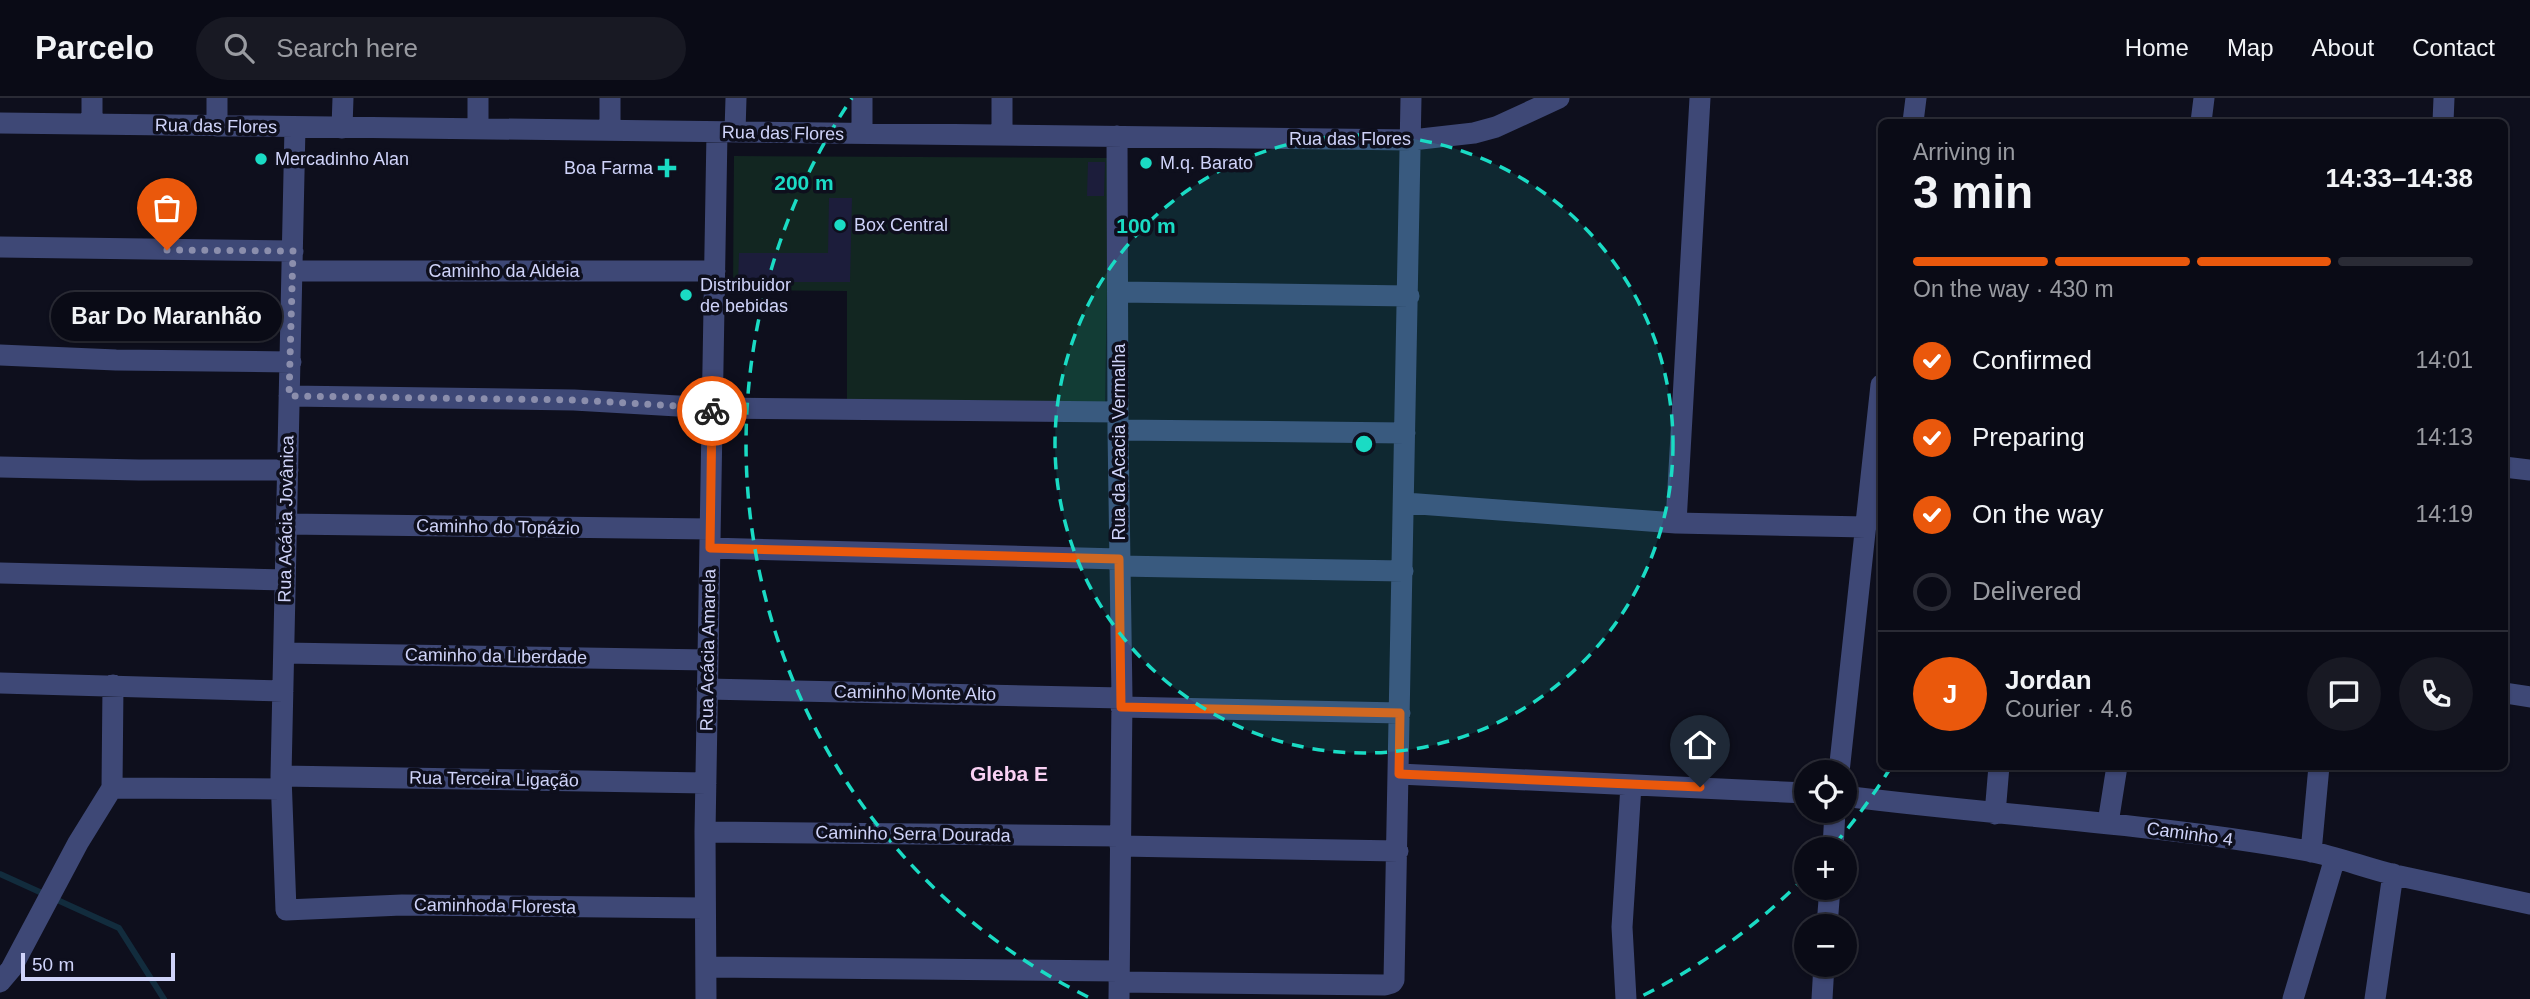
<!DOCTYPE html>
<meta charset="utf-8">
<style>
:root{--surface:#0a0b16;--page:#181923;--text:#f1f3f6;--muted:#999ba1;--line:#2a2b35;--accent:#ea580c}
body{margin:0;font-family:Helvetica,sans-serif;background:var(--page);color:var(--text);height:100vh;display:flex;flex-direction:column;font-size:26px;white-space:nowrap}
*{box-sizing:border-box;margin:0}
p{font-size:23px;color:var(--muted)}
.icon{flex:none;width:38px;height:38px;fill:none;stroke:currentColor;stroke-width:2;stroke-linecap:round;stroke-linejoin:round}
.map{position:relative;flex:1;overflow:hidden}
.sheet{position:absolute;left:1878px;top:21px;width:630px;height:651px;display:flex;flex-direction:column;background:var(--surface);border-radius:10px;box-shadow:0 2px 5px #0004,0 0 0 2px var(--line)}
.sheet>*{flex:none}
.buttons{position:absolute;left:1794px;top:662px;display:grid;gap:14px}
.buttons a{display:grid;place-items:center;width:63px;height:63px;border-radius:50%;background:var(--surface);box-shadow:0 2px 5px #0004,0 0 0 2px var(--line);font-size:35px}
.scale{position:absolute;left:21px;bottom:18px;width:154px;box-sizing:border-box;padding-left:7px;border:4px solid #cfd3f9;border-top:0;font-size:19px;line-height:24px;white-space:nowrap;color:#cfd3f9;-webkit-text-stroke:5px #0e0f1d;paint-order:stroke}
.pin{position:absolute;display:grid;place-items:center;width:60px;height:60px;color:#fff;margin:-72px -30px;border-radius:50% 50% 50% 0;rotate:-45deg;box-shadow:0 0 7px #0007}
.pin .icon{rotate:45deg}
.courier{position:absolute;display:grid;place-items:center;width:70px;height:70px;margin:-35px;border:5px solid #ea580c;border-radius:50%;background:#fff;color:#222;box-shadow:0 2px 9px #0007}
.bubble{position:absolute;height:49px;border-radius:24px;background:var(--surface);box-shadow:0 2px 5px #0004,0 0 0 2px var(--line);font-size:23px;font-weight:800;line-height:49px;text-align:center}
.headline em{font-style:normal;font-weight:800}
.headline div{display:flex;flex-direction:column-reverse}
.headline{display:flex;align-items:center;justify-content:space-between;height:119px;padding:0 35px}
h1{font-size:46px;font-weight:800;line-height:52px}
.bar{display:grid;grid-template-columns:repeat(4,1fr);gap:10px 7px;align-content:center;height:84px;padding:0 35px}
.bar i{height:9px;border-radius:5px;background:var(--line)}
.bar .on{background:var(--accent)}
.bar p{grid-column:span 4}
.line{display:flex;align-items:center;gap:18px;padding:0 35px;border-top:2px solid var(--line)}
.line div{flex:1}
.round{display:grid;place-items:center;flex:none;width:74px;height:74px;border-radius:37px;background:var(--page)}
ol{padding:0 35px;list-style:none}
li{display:flex;align-items:center;gap:21px;height:77px}
li p{margin-inline-start:auto}
li .icon{padding:7px;border-radius:50%;background:var(--accent);color:#fff;stroke-width:4}
li:last-child{color:var(--muted)}
li i{width:38px;height:38px;border:4px solid var(--line);border-radius:50%}
header{display:flex;align-items:center;gap:42px;box-sizing:border-box;height:98px;padding:0 35px;background:var(--surface);border-bottom:2px solid var(--line)}
header strong{font-size:33px}
nav{display:flex;gap:38px;margin-inline-start:auto;font-size:24px}
.search{width:490px;height:63px;background:var(--page);display:flex;align-items:center;gap:18px;box-sizing:border-box;padding:0 24px;border-radius:38px;color:var(--muted);font-size:26px}
.map>svg:first-child{display:block}
.green{fill:#122621}
.lines{fill:none;stroke-linecap:round;stroke-linejoin:round}
.stream{stroke:#122c3d;stroke-width:6}
.building{fill:#1c1d3b}
.minor{stroke:#3e4876;stroke-width:21}
.done{stroke:#8b8eac;stroke-width:7;stroke-dasharray:0 12.6}
.route{stroke:#ea580c;stroke-width:9}
.ring{fill:none;stroke:#1adbc4;stroke-width:3.5;stroke-dasharray:12 9}
.poi-dot{fill:#1adbc4;stroke:#0e0f1d;stroke-width:2.5}
.labels{text-anchor:middle;stroke-width:7;stroke-linejoin:round;paint-order:stroke}
.street-label{font-size:18px;fill:#cfd3f9;stroke:#0e0f1d}
.poi-label{font-size:18px;fill:#cfd3f9;stroke:#0e0f1d;text-anchor:start}
.quarter-label{font-size:21px;font-weight:bold;fill:#fad1f4;stroke:#0e0f1d}
.centre{fill:#1adbc4;stroke:#0e0f1d;stroke-width:3.5}
.ring-label{font-size:21px;text-anchor:middle;font-weight:bold;fill:#1adbc4;stroke:#0e0f1d;stroke-width:7;stroke-linejoin:round;paint-order:stroke}
</style>
<header>
<strong>Parcelo</strong>
<div class="search"><svg class="icon" aria-label="search" viewBox="0 0 24 24"><circle cx="10" cy="10" r="6"/><path d="M15 15l6 6"/></svg>Search here</div>
<nav><a>Home</a><a>Map</a><a>About</a><a>Contact</a></nav>
</header>
<div class="map">
<svg width="2530" height="901" viewBox="0 0 2530 901">
<rect width="100%" height="100%" fill="#0e0f1d"/>
<path class="green" d="M 734,58 L 1109,60 L 1105,308 L 847,305 L 847,193 L 733,192 Z"/>
<g class="lines">
<path class="stream" d="M 0,776 L 119,830 L 164,901"/>
</g>
<path class="building" d="M 1088,64 L 1105,64 L 1104,98 L 1087,98 Z
M 829,100 L 852,100 L 850,184 L 738,184 L 739,155 L 828,155 Z"/>
<g class="lines">
<path class="minor" d="M 92,0 L 92,26
M 217,0 L 217,28
M 478,0 L 478,31
M 1002,0 L 1002,37
M 1913,24 L 1916,0
M 2201,24 L 2204,0
M 2443,24 L 2444,0
M 0,25 L 1412,42 L 1474,35 L 1496,29 L 1559,0
M 295,29 L 281,678 L 286,812 L 402,807 L 704,810
M 342,30 L 343,0
M 610,32 L 610,0
M 735,34 L 736,0
M 862,35 L 862,0
M 1117,38 L 1118,332 L 1122,600 L 1119,901
M 0,149 L 293,153
M 293,173 L 715,173
M 1118,194 L 1409,198
M 0,257 L 116,262 L 291,264
M 289,298 L 574,302 L 712,310 L 1118,314
M 1118,332 L 1405,335
M 0,369 L 139,372 L 288,372
M 2504,369 L 2530,372
M 1405,405 L 1676,425 L 1866,429
M 1676,425 L 1700,0
M 286,426 L 710,431
M 710,450 L 1119,461
M 1119,468 L 1403,473
M 0,475 L 285,482
M 284,555 L 708,562
M 0,585 L 283,593
M 113,587 L 112,690 L 281,691
M 707,591 L 1122,600
M 2505,595 L 2530,599
M 1121,609 L 1400,615
M 1839,674 L 1881,287
M 1399,676 L 1806,695
M 281,678 L 706,685
M 1844,698 C 1999,718 2155,725 2308,753 C 2338,759 2366,770 2395,777 C 2440,787 2485,796 2530,806
M 1995,716 L 1999,668
M 2108,725 L 2117,668
M 705,734 L 1120,738
M 1120,748 L 1398,753
M 1833,751 L 1835,712
M 2311,754 L 2319,668
M 1827,828 L 1830,789
M 706,869 L 1119,873
M 0,884 L 11,871 L 78,745 L 112,690
M 1119,884 L 1385,887 L 1392,885 L 1394,882 L 1411,0
M 706,901 L 705,734 L 717,34
M 1626,901 L 1622,829 L 1631,687
M 1822,901 L 1824,866
M 2293,901 L 2335,760
M 2375,901 L 2393,776"/>
</g>
<g class="lines">
<path class="done" d="M 167,152 L 293,153 L 289,298 L 574,302 L 712,310 L 712,313"/>
<path class="route" d="M 712,313 L 710,450 L 1119,461 L 1121,609 L 1400,615 L 1399,676 L 1700,689"/>
</g>
<circle cx="1364" cy="346" r="309" fill="#1adbc4" fill-opacity=".12"/>
<g class="ring">
<circle cx="1364" cy="346" r="309"/>
<path d="M1891 669A618 618 0 0 1 1834 747M1805 779A618 618 0 0 1 1640 899M1088 899A618 618 0 0 1 852 0"/>
</g>
<g class="poi-dot">
<circle cx="261" cy="61" r="7"/>
<circle cx="1146" cy="65" r="7"/>
<path d="M663.5 59.5h7v7h7v7h-7v7h-7v-7h-7v-7h7z"/>
<circle cx="840" cy="127" r="7"/>
<circle cx="686" cy="197" r="7"/>
</g>
<g class="labels">
<g class="street-label">
<text transform="translate(216 28) rotate(1)" y="6">Rua das Flores</text>
<text transform="translate(783 35) rotate(1)" y="6">Rua das Flores</text>
<text x="1350" y="47">Rua das Flores</text>
<text x="504" y="179">Caminho da Aldeia</text>
<text transform="translate(1119 344) rotate(-90)" y="6">Rua da Acacia Vermalha</text>
<text transform="translate(286 421) rotate(-89)" y="6">Rua Acácia Jovânica</text>
<text transform="translate(498 429) rotate(1)" y="6">Caminho do Topázio</text>
<text transform="translate(708 552) rotate(-89)" y="6">Rua Acácia Amarela</text>
<text transform="translate(496 558) rotate(1)" y="6">Caminho da Liberdade</text>
<text transform="translate(915 595) rotate(1)" y="6">Caminho Monte Alto</text>
<text transform="translate(494 681) rotate(1)" y="6">Rua Terceira Ligação</text>
<text transform="translate(913 736) rotate(1)" y="6">Caminho Serra Dourada</text>
<text transform="translate(2190 736) rotate(8)" y="6">Caminho 4</text>
<text transform="translate(495 808) rotate(1)" y="6">Caminhoda Floresta</text>
</g>
<g class="poi-label">
<text x="275" y="67">Mercadinho Alan</text>
<text x="1160" y="71">M.q. Barato</text>
<text x="653" y="76" text-anchor="end">Boa Farma</text>
<text x="854" y="133">Box Central</text>
<text x="700" y="193">Distribuidor<tspan x="700" dy="21">de bebidas</tspan></text>
</g>
<g class="quarter-label">
<text x="1009" y="683">Gleba E</text>
</g>
</g>
<circle cx="1364" cy="346" r="10" class="centre"/>
<g class="ring-label">
<text x="804" y="92">200 m</text>
<text x="1146" y="135">100 m</text>
</g>
</svg>
<div class="buttons">
<a><svg class="icon" aria-label="locate" viewBox="0 0 24 24"><circle cx="12" cy="12" r="6"/><path d="M12 2v4M12 18v4M2 12h4M18 12h4"/></svg></a>
<a>+</a>
<a>−</a>
</div>
<div class="scale">50 m</div>
<div class="pin" style="left:167px;top:152px;background:#ea580c"><svg class="icon" aria-label="bag" viewBox="0 0 24 24"><path d="M5 8h14l-1 12H6zM9 8a3 3 0 0 1 6 0"/></svg></div>
<div class="pin" style="left:1700px;top:689px;background:#1f2937"><svg class="icon" aria-label="home" viewBox="0 0 24 24"><path d="M3 11l9-7 9 7M6 9v11h12V9"/></svg></div>
<div class="courier" style="left:712px;top:313px"><svg class="icon" aria-label="bike" viewBox="0 0 24 24"><circle cx="6" cy="16" r="4"/><circle cx="18" cy="16" r="4"/><path d="M6 16l4-8h5l3 8M10 8l3 8H6M13 5h3"/></svg></div>
<div class="bubble" style="left:51px;top:194px;width:231px">Bar Do Maranhão</div>
<section class="sheet">
<div class="headline"><div><h1>3 min</h1><p>Arriving in</p></div><em>14:33–14:38</em></div>
<div class="bar"><i class="on"></i><i class="on"></i><i class="on"></i><i></i><p>On the way · 430 m</p></div>
<ol>
<li><svg class="icon" aria-label="check" viewBox="0 0 24 24"><path d="M5 12l5 5 9-10"/></svg>Confirmed<p>14:01</p></li>
<li><svg class="icon" aria-label="check" viewBox="0 0 24 24"><path d="M5 12l5 5 9-10"/></svg>Preparing<p>14:13</p></li>
<li><svg class="icon" aria-label="check" viewBox="0 0 24 24"><path d="M5 12l5 5 9-10"/></svg>On the way<p>14:19</p></li>
<li><i></i>Delivered</li>
</ol>
<div class="line" style="height:126px"><b class="round" style="background:var(--accent);color:#fff">J</b><div><b>Jordan</b><p>Courier · 4.6</p></div><a class="round"><svg class="icon" aria-label="chat" viewBox="0 0 24 24"><path d="M4 5h16v11H9l-5 4z"/></svg></a><a class="round"><svg class="icon" aria-label="phone" viewBox="0 0 24 24"><path d="M5 4h4l2 5-3 2q2 4 5 5l2-3 5 2v4C11 20 4 13 5 4z"/></svg></a></div>
</section>
</div>
